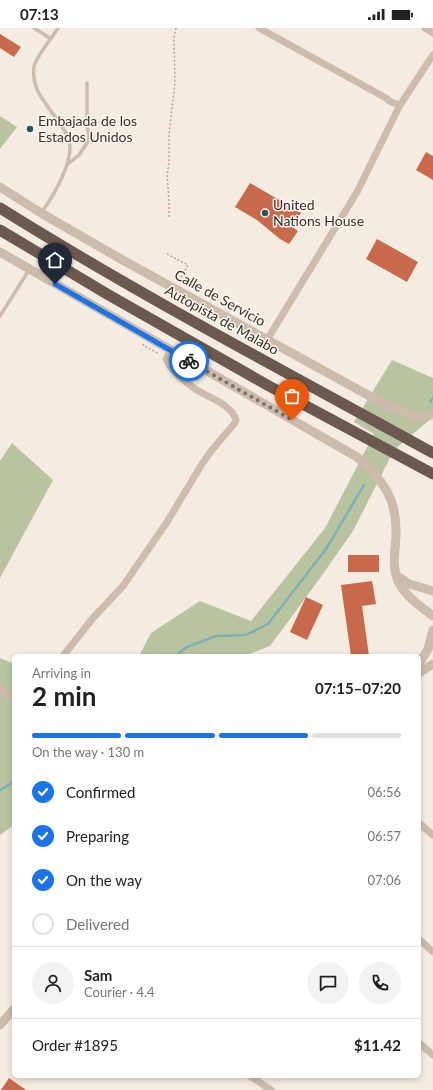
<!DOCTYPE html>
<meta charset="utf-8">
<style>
:root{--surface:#fff;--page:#f2f2f2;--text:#202124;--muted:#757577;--line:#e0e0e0;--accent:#1a73e8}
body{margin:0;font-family:Lato,sans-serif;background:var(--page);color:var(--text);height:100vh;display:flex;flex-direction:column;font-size:15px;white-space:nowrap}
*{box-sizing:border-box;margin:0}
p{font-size:13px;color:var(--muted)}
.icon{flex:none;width:22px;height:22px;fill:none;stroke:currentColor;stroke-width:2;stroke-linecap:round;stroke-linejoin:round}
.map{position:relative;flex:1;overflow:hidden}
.drawer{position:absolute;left:12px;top:626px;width:409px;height:424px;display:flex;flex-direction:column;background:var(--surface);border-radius:6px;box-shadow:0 2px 6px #0003}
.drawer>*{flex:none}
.pin{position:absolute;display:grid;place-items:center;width:34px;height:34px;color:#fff;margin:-41px -17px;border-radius:50% 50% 50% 0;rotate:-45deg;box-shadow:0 0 4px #0007}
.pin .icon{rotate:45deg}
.courier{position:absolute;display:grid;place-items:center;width:40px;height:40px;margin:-20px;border:3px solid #1a73e8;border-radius:50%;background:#fff;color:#222;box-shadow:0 1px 5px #0007}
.overview em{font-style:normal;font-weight:700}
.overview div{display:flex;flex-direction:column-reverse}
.overview{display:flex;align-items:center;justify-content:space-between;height:68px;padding:0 20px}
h1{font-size:26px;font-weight:700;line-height:30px}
.bar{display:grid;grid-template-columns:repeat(4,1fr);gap:6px 4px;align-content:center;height:48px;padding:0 20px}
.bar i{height:5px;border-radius:3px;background:var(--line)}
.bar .active{background:var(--accent)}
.bar p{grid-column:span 4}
.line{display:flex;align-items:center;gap:10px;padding:0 20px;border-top:1px solid var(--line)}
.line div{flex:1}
.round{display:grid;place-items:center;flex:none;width:42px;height:42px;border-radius:21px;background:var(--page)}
ol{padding:0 20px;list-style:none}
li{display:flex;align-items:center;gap:12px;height:44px}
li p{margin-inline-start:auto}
li .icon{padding:4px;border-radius:50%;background:var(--accent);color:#fff;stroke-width:4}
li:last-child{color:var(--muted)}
li i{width:22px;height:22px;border:2px solid var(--line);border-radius:50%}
.status{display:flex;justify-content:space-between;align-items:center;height:28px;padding:0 20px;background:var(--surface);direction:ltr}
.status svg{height:11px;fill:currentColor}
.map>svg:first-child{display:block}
.green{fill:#b8c4a0}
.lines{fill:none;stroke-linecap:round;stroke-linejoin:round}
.stream{stroke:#7fb0b2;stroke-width:2.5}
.building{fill:#c8694b}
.path{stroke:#b9a596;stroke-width:1.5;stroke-dasharray:2 2;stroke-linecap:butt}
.service{stroke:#cdbbac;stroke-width:3.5}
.minor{stroke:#cdbbac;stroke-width:7}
.tertiary{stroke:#cdbbac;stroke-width:9}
.trunk{stroke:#6c584f;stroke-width:11}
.done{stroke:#7c716b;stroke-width:4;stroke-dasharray:0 7.2}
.route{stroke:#1a73e8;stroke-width:5}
.poi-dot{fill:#1f5a5e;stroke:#fbf5ee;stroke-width:1.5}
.labels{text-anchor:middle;stroke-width:3;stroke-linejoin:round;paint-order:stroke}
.poi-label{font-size:14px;fill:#3b302b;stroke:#fbf5ee;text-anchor:start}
.street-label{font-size:14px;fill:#3b302b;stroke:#fbf5ee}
</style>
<div class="status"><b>07:13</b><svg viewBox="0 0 49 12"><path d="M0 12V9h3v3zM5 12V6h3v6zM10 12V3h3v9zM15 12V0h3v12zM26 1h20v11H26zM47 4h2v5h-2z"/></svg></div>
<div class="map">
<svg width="433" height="1062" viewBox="0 0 433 1062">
<rect width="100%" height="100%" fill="#f4ebe1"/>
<path class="green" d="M 0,88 L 17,99 L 0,121 Z
M 392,332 L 433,350 L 433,389 L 394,422 L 353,503 L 318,553 L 270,618 L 244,628 L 139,628 L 151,605 L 200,573 L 251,593 L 325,500 L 374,406 L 354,394 Z
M 12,415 L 53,452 L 0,550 L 0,433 Z
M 0,630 L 14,636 L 14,797 L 0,807 Z"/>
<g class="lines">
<path class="stream" d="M 430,374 L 433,370
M 176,628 L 185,620 L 216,608 L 246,607 L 268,596 L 326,521 L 364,457
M 0,762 L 14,754"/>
</g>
<path class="building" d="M 0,6 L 21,19 L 14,29 L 0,20 Z
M 426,124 L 433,128 L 433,152 L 416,142 Z
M 250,155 L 301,185 L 292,199 L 298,203 L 289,216 L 280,211 L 257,192 L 235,179 Z
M 377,211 L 418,234 L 407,254 L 366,231 Z
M 348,527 L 379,527 L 379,544 L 348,544 Z
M 372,553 L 376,576 L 362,578 L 369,628 L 351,628 L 341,557 Z
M 306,569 L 323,577 L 307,612 L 290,604 Z
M 9,1050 L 26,1062 L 1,1062 Z"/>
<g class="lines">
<path class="path" d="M 169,189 L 169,172 L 167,147 L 169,136 L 169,106 L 175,55 L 174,9 L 176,0
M 167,226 L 188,237 L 179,253
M 144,316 L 143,317 L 159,326"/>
<path class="service" d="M 34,0 L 51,11
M 68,136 L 79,127 L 87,115 L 89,108 L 87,95 L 87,55
M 41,185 C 53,169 77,129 68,109 C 63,98 53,87 46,76 C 38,66 32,53 34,39 C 35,30 52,10 58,0
M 0,288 L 29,242"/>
<path class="minor" d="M 259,0 L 386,70 L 391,74 L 400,77 L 357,164 L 267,312
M 425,0 L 433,5
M 400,77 L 433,27
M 63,628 L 93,590 L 123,558 L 167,494 L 202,436 L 212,422 L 234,396 L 236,392 C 231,376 209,370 197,362 C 189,357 182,351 175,344 C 171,340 168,337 166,331 L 171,322
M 0,659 L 14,674
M 419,795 L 433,807
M 419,911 L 433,924
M 419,1015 L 433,1027
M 250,1048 L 271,1062"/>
<path class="tertiary" d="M 0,159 L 41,185 L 119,230 L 386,377 L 416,389 L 433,387
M 0,224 L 357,429 C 382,451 397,470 396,505 C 396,522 391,537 398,553 C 405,568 421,579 433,588
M 396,547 L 409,556 L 433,563
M 419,636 L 428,621 L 433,602
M 419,645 L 433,636
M 0,997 L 14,981"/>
<path class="trunk" d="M 0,180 C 141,268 288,345 433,425
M 0,202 L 107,266 L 269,358 L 433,446"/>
</g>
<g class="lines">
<path class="done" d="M 189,333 L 292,392"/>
<path class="route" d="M 55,256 L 189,333"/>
</g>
<g class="poi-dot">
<circle cx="30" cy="101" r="4"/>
<circle cx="265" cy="185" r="4"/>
</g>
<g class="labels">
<g class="poi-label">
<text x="38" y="98">Embajada de los<tspan x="38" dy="16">Estados Unidos</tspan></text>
<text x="273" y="182">United<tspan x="273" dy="16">Nations House</tspan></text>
</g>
<g class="street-label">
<text transform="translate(220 270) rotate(29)" y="5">Calle de Servicio</text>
<text transform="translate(222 292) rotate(29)" y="5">Autopista de Malabo</text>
</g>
</g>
</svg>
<div class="pin" style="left:292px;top:392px;background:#ea580c"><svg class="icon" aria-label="bag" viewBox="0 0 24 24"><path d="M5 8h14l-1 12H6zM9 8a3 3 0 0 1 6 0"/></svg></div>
<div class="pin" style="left:55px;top:256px;background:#1f2937"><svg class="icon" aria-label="home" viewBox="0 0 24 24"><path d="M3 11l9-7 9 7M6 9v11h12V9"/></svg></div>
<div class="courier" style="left:189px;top:333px"><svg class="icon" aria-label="bike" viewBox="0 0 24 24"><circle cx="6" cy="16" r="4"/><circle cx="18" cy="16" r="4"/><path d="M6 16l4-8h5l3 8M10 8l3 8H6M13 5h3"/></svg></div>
<section class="drawer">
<div class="overview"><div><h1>2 min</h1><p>Arriving in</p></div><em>07:15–07:20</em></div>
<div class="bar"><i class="active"></i><i class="active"></i><i class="active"></i><i></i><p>On the way · 130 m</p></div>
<ol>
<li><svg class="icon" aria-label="check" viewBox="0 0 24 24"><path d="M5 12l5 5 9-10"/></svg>Confirmed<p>06:56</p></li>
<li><svg class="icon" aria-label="check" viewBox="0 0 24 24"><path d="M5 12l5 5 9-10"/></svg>Preparing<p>06:57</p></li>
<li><svg class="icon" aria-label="check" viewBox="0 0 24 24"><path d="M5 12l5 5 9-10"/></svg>On the way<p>07:06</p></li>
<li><i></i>Delivered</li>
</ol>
<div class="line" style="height:72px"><a class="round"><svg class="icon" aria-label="person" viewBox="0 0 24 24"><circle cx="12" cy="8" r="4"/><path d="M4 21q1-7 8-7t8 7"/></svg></a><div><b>Sam</b><p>Courier · 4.4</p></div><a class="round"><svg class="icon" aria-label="chat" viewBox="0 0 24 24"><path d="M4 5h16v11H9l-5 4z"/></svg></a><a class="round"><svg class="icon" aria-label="phone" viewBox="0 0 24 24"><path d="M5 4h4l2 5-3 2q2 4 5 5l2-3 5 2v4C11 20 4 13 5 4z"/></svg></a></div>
<div class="line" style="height:52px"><div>Order #1895</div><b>$11.42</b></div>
</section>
</div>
